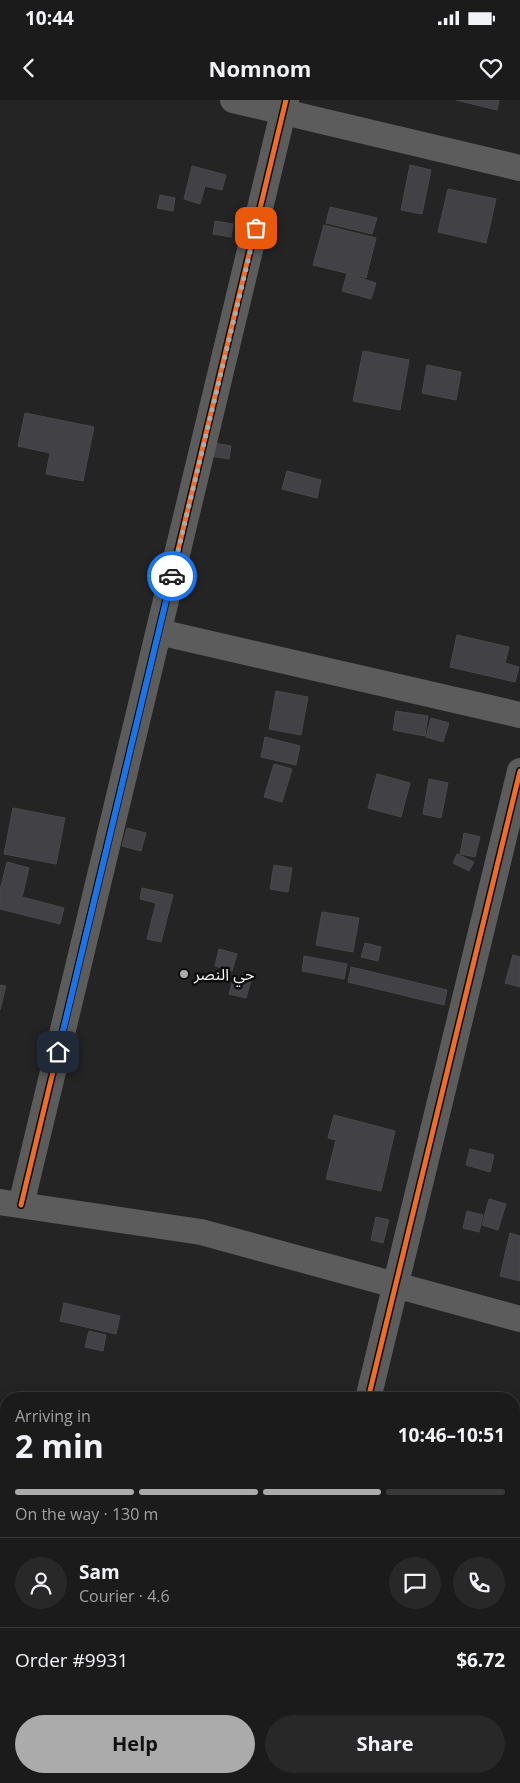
<!DOCTYPE html>
<meta charset="utf-8">
<style>
:root{--surface:#1b1b1b;--page:#282828;--text:#f1f3f6;--muted:#a0a1a3;--line:#39393a;--accent:#acabac}
body{margin:0;font-family:"Open Sans","Noto Sans Arabic",sans-serif;background:var(--page);color:var(--text);height:100vh;display:flex;flex-direction:column;font-size:19px;white-space:nowrap}
*{box-sizing:border-box;margin:0}
p{font-size:16px;color:var(--muted)}
.icon{flex:none;width:28px;height:28px;fill:none;stroke:currentColor;stroke-width:2;stroke-linecap:round;stroke-linejoin:round}
.map{position:relative;flex:1;overflow:hidden}
.side{position:absolute;left:0px;top:1292px;width:520px;height:391px;display:flex;flex-direction:column;background:var(--surface);border-radius:20px 20px 0 0;box-shadow:0 2px 12px #0003,0 0 0 1px var(--line)}
.side>*{flex:none}
.pin{position:absolute;display:grid;place-items:center;width:42px;height:42px;color:#fff;margin:-21px;border-radius:10px;box-shadow:0 2px 8px #0006}
.courier{position:absolute;display:grid;place-items:center;width:50px;height:50px;margin:-25px;border:4px solid #1a73e8;border-radius:50%;background:#fff;color:#222;box-shadow:0 1px 6px #0007}
.overview em{font-style:normal;font-weight:700}
.overview div{display:flex;flex-direction:column-reverse}
.overview{display:flex;align-items:center;justify-content:space-between;height:85px;padding:0 15px}
h1{font-size:32px;font-weight:700;line-height:38px}
.bar{display:grid;grid-template-columns:repeat(4,1fr);gap:8px 5px;align-content:center;height:60px;padding:0 15px}
.bar i{height:6px;border-radius:4px;background:var(--line)}
.bar .on{background:var(--accent)}
.bar p{grid-column:span 4}
.line{display:flex;align-items:center;gap:12px;padding:0 15px;border-top:1px solid var(--line)}
.line div{flex:1}
.round{display:grid;place-items:center;flex:none;width:52px;height:52px;border-radius:26px;background:var(--page)}
.primary-button{display:flex;gap:10px;margin-top:auto;padding:10px 15px}
.primary-button a{flex:1;height:58px;border-radius:30px;background:var(--accent);color:#111;font-size:20px;font-weight:700;line-height:58px;text-align:center}
.primary-button a+a{background:var(--page);color:var(--text)}
.status{display:flex;justify-content:space-between;align-items:center;height:35px;padding:0 25px;background:var(--surface);direction:ltr}
.status svg{height:14px;fill:currentColor}
header{display:flex;justify-content:space-between;align-items:center;height:65px;padding:0 15px;background:var(--surface);font-size:22px;font-weight:700}
.map>svg:first-child{display:block}
.building{fill:#424146;stroke:#494949}
.lines{fill:none;stroke-linecap:round;stroke-linejoin:round}
.street{stroke:#5c5c5c;stroke-width:26}
.cycleway-casing{stroke:#0e0d0e;stroke-width:8}
.cycleway{stroke:#ee6e29;stroke-width:5}
.done{stroke:#acabac;stroke-width:5;stroke-dasharray:0 9}
.route{stroke:#1a73e8;stroke-width:6}
.poi-dot{fill:#acabac;stroke:#0e0d0e;stroke-width:2}
.labels{text-anchor:middle;stroke-width:5;stroke-linejoin:round;paint-order:stroke}
.poi-label{font-size:16px;fill:#f5f4f6;stroke:#0e0d0e;text-anchor:start}
</style>
<div class="status"><b>10:44</b><svg viewBox="0 0 49 12"><path d="M0 12V9h3v3zM5 12V6h3v6zM10 12V3h3v9zM15 12V0h3v12zM26 1h20v11H26zM47 4h2v5h-2z"/></svg></div>
<header><svg class="icon" aria-label="back" viewBox="0 0 24 24"><path d="M15 5l-7 7 7 7"/></svg>Nomnom<svg class="icon" aria-label="heart" viewBox="0 0 24 24"><path d="M12 20l-8-8c-3-5 5-10 8-4 3-6 11-1 8 4z"/></svg></header>
<div class="map">
<svg width="520" height="1683" viewBox="0 0 520 1683">
<rect width="100%" height="100%" fill="#242424"/>
<path class="building" d="M 456,0 L 499,0 L 497,10 Z
M 410,65 L 431,70 L 422,114 L 401,110 Z
M 192,66 L 226,75 L 222,90 L 205,86 L 200,104 L 184,99 Z
M 448,89 L 496,99 L 486,143 L 438,132 Z
M 160,95 L 175,98 L 173,111 L 157,108 Z
M 330,107 L 377,118 L 372,134 L 326,123 Z
M 215,121 L 233,124 L 231,137 L 213,134 Z
M 324,125 L 376,138 L 366,178 L 313,165 Z
M 347,174 L 376,183 L 371,199 L 342,191 Z
M 363,251 L 409,260 L 400,310 L 353,301 Z
M 427,265 L 461,272 L 456,300 L 422,293 Z
M 25,313 L 94,327 L 83,381 L 46,374 L 50,353 L 18,346 Z
M 213,343 L 231,346 L 229,359 L 211,356 Z
M 287,371 L 321,380 L 317,398 L 282,389 Z
M 457,535 L 509,547 L 505,563 L 519,567 L 515,582 L 450,567 Z
M 276,591 L 308,597 L 301,635 L 269,629 Z
M 396,611 L 428,616 L 425,636 L 393,630 Z
M 431,618 L 449,623 L 443,642 L 426,637 Z
M 265,637 L 300,646 L 296,665 L 261,657 Z
M 274,664 L 292,669 L 282,702 L 264,697 Z
M 377,674 L 410,683 L 401,717 L 368,708 Z
M 429,679 L 448,683 L 441,718 L 423,714 Z
M 13,708 L 65,718 L 56,764 L 4,754 Z
M 127,728 L 146,733 L 141,751 L 122,746 Z
M 464,733 L 480,737 L 475,757 L 460,754 Z
M 457,754 L 474,762 L 469,771 L 453,763 Z
M 7,762 L 29,768 L 22,797 L 64,808 L 60,824 L 0,809 L 0,790 Z
M 274,765 L 292,768 L 288,792 L 270,789 Z
M 142,788 L 173,795 L 161,842 L 147,839 L 156,803 L 140,799 Z
M 322,812 L 359,818 L 353,852 L 316,845 Z
M 365,843 L 381,847 L 378,861 L 361,857 Z
M 219,849 L 237,854 L 232,871 L 215,866 Z
M 513,855 L 520,857 L 520,887 L 505,883 Z
M 304,856 L 347,864 L 344,879 L 302,871 Z
M 351,867 L 447,890 L 444,905 L 348,882 Z
M 234,876 L 251,880 L 246,898 L 229,894 Z
M 0,885 L 6,886 L 0,910 Z
M 334,1015 L 395,1031 L 381,1091 L 326,1079 L 336,1040 L 328,1038 Z
M 470,1049 L 494,1055 L 490,1072 L 466,1065 Z
M 489,1099 L 506,1104 L 498,1130 L 482,1125 Z
M 467,1111 L 483,1115 L 479,1132 L 463,1128 Z
M 376,1117 L 389,1120 L 383,1143 L 371,1140 Z
M 510,1133 L 520,1136 L 520,1181 L 500,1176 Z
M 64,1203 L 120,1216 L 116,1234 L 60,1221 Z
M 89,1231 L 106,1235 L 103,1251 L 85,1247 Z"/>
<g class="lines">
<path class="street" d="M 233,0 L 520,68
M 159,532 L 520,615
M 0,1102 L 201,1132 L 520,1219
M 21,1105 L 286,0
M 368,1299 L 520,671
M 0,1657 L 6,1659
M 87,1678 L 110,1683
M 279,1683 L 280,1678"/>
<g class="cycleway-casing">
<path id="cycleway" d="M 21,1105 L 286,0
M 368,1299 L 520,671"/>
</g>
<use href="#cycleway" class="cycleway"/>
</g>
<g class="lines">
<path class="done" d="M 172,476 L 256,128"/>
<path class="route" d="M 58,952 L 172,476"/>
</g>
<circle class="poi-dot" cx="184" cy="874" r="5"/>
<g class="labels">
<g class="poi-label">
<text x="194" y="880">حي النصر</text>
</g>
</g>
</svg>
<div class="pin" style="left:256px;top:128px;background:#ea580c"><svg class="icon" aria-label="bag" viewBox="0 0 24 24"><path d="M5 8h14l-1 12H6zM9 8a3 3 0 0 1 6 0"/></svg></div>
<div class="pin" style="left:58px;top:952px;background:#1f2937"><svg class="icon" aria-label="home" viewBox="0 0 24 24"><path d="M3 11l9-7 9 7M6 9v11h12V9"/></svg></div>
<div class="courier" style="left:172px;top:476px"><svg class="icon" aria-label="car" viewBox="0 0 24 24"><path d="M5 17H2v-5l4-1 3-4h7l3 4 3 1v5h-3M9 17h6M6 11h13"/><circle cx="7" cy="17" r="2"/><circle cx="17" cy="17" r="2"/></svg></div>
<section class="side">
<div class="overview"><div><h1>2 min</h1><p>Arriving in</p></div><em>10:46–10:51</em></div>
<div class="bar"><i class="on"></i><i class="on"></i><i class="on"></i><i></i><p>On the way · 130 m</p></div>
<div class="line" style="height:90px"><a class="round"><svg class="icon" aria-label="person" viewBox="0 0 24 24"><circle cx="12" cy="8" r="4"/><path d="M4 21q1-7 8-7t8 7"/></svg></a><div><b>Sam</b><p>Courier · 4.6</p></div><a class="round"><svg class="icon" aria-label="chat" viewBox="0 0 24 24"><path d="M4 5h16v11H9l-5 4z"/></svg></a><a class="round"><svg class="icon" aria-label="phone" viewBox="0 0 24 24"><path d="M5 4h4l2 5-3 2q2 4 5 5l2-3 5 2v4C11 20 4 13 5 4z"/></svg></a></div>
<div class="line" style="height:65px"><div>Order #9931</div><b>$6.72</b></div>
<div class="primary-button"><a>Help</a><a>Share</a></div>
</section>
</div>
